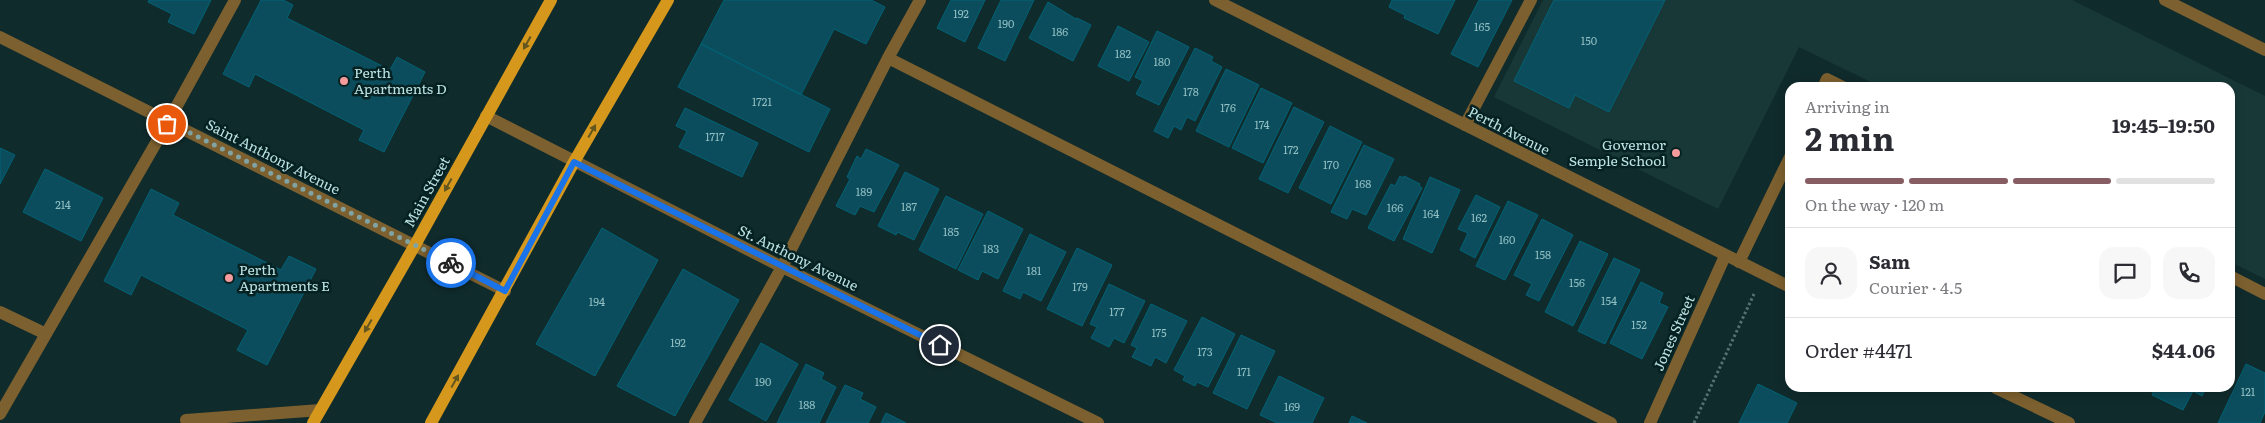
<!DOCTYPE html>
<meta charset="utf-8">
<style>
:root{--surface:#fff;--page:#f7f7f7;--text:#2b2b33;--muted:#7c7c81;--line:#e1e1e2;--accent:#865d63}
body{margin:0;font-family:Literata,serif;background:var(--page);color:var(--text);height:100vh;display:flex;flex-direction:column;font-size:19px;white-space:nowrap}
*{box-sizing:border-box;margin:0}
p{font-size:16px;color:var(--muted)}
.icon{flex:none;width:28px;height:28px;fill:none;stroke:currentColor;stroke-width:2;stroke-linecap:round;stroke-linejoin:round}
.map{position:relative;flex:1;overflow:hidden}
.sheet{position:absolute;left:1785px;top:82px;width:450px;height:310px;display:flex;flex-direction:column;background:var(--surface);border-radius:15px;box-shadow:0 2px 12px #0003}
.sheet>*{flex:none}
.pin{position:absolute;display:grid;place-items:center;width:42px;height:42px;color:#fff;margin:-21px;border:2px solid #fff;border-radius:50%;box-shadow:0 1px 5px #0007}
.courier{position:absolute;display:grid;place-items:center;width:50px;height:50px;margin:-25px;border:4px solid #1a73e8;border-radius:50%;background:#fff;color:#222;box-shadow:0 1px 6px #0007}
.overview em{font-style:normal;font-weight:700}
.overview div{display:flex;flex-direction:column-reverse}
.overview{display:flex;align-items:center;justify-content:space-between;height:85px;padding:0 20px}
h1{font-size:32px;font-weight:700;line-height:38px}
.bar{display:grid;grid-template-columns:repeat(4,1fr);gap:8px 5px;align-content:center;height:60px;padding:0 20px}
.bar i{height:6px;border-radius:4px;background:var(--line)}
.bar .current{background:var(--accent)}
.bar p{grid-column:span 4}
.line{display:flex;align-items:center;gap:12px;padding:0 20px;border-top:1px solid var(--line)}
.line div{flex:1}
.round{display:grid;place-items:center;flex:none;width:52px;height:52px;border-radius:15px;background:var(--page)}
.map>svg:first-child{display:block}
.built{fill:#183838}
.building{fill:#0b4d5c;stroke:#026276}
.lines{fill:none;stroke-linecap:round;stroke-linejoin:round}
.path{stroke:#527273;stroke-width:3;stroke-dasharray:2.5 2.5;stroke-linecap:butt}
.service{stroke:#7d602f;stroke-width:12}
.minor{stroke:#7d602f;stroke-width:12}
.primary{stroke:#d5981c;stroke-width:12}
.oneway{fill:#63571f}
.done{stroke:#80a3a4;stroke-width:5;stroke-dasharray:0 9}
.route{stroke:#1a73e8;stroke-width:6}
.poi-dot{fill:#f59b9d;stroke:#062122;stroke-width:2}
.labels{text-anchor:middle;stroke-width:5;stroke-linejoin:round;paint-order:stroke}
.number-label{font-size:11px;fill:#90bec2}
.poi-label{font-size:14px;fill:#bce3e4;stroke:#062122;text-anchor:start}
.street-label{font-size:14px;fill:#bce3e4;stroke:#062122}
</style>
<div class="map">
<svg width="2265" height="423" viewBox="0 0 2265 423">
<rect width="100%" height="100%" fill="#102b2c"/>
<path class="built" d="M 1543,0 L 2072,0 L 2265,96 L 2265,279 L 2230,262 L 2230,88 L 1881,87 L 1799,47 L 1718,209 L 1494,97 Z"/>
<path class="building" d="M 149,0 L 211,0 L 194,34 L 168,22 L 172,14 L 148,2 Z
M 261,0 L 283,0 L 293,5 L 287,18 L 390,70 L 397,57 L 425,72 L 384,152 L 359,140 L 364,130 L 255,74 L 249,87 L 223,74 Z
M 724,0 L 871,0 L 885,7 L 866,44 L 834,29 L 801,95 L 701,44 Z
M 951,0 L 985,0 L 965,42 L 937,28 Z
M 1001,0 L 1034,0 L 1005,61 L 978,48 Z
M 1392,0 L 1455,0 L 1438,34 L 1404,18 L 1405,15 L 1389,7 Z
M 1479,0 L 1512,0 L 1478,67 L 1451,54 Z
M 1554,0 L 1665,0 L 1609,112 L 1575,95 L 1569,108 L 1514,81 Z
M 1048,2 L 1076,19 L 1077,18 L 1091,25 L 1073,61 L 1029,38 Z
M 1118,26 L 1149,42 L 1129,81 L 1098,66 Z
M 1157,31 L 1189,47 L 1159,105 L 1136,94 L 1143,81 L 1135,77 Z
M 701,44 L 830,109 L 809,152 L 678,87 Z
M 1195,48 L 1213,57 L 1211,61 L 1222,67 L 1195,121 L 1187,117 L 1181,130 L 1174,126 L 1168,138 L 1154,131 Z
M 1226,69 L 1259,85 L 1229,147 L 1196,131 Z
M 1261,88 L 1292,103 L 1263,163 L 1232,148 Z
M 1294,107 L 1324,122 L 1288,193 L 1259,179 Z
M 685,108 L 758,143 L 742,177 L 679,147 L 687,131 L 676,126 Z
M 1330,126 L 1362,142 L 1331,204 L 1299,188 Z
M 1364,145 L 1394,159 L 1366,215 L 1352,209 L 1347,219 L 1331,212 Z
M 0,148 L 15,155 L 0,184 Z
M 866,149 L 899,165 L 874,212 L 860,206 L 855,215 L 836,206 L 850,179 L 847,177 L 857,156 L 861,159 Z
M 45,169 L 103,198 L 81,241 L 23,212 Z
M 905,172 L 939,189 L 914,240 L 897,232 L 896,235 L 878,226 Z
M 1400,176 L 1403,178 L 1404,176 L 1420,184 L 1419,186 L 1422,188 L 1394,241 L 1368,228 L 1391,184 L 1395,186 Z
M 1430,177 L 1460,190 L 1432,253 L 1403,239 Z
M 151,189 L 179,203 L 173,215 L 281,270 L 289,256 L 316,269 L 267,365 L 237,350 L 248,330 L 141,275 L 131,295 L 104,281 Z
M 1476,195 L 1500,207 L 1475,258 L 1460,250 L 1468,233 L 1458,229 Z
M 946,196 L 983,214 L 956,269 L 919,250 Z
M 1508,201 L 1538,215 L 1505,280 L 1476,266 Z
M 988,211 L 1023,229 L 998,279 L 982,271 L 978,280 L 958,270 Z
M 1542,219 L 1573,235 L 1539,301 L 1526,295 L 1532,284 L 1514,275 Z
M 602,228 L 658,260 L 595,376 L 536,344 Z
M 1030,234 L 1066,252 L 1041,301 L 1023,292 L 1020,299 L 1003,291 Z
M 1580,241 L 1608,254 L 1573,326 L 1545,312 Z
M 1077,248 L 1112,265 L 1082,326 L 1047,309 Z
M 1614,258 L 1640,270 L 1605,344 L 1578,331 Z
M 683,269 L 739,300 L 675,416 L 617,386 Z
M 1641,282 L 1663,293 L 1659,303 L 1668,307 L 1642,359 L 1610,343 Z
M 1109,284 L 1145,301 L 1124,343 L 1114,338 L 1109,347 L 1091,338 L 1097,327 L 1090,324 Z
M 1151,304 L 1187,321 L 1166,363 L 1155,357 L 1151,366 L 1132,357 L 1137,348 L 1131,345 Z
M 1202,317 L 1235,334 L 1208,387 L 1197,382 L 1195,386 L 1183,380 L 1185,376 L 1174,370 Z
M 1241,335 L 1275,351 L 1247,409 L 1213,393 Z
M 761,343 L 798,364 L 766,421 L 729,400 Z
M 806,364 L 824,373 L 821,379 L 836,387 L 819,423 L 777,423 Z
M 2246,364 L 2265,373 L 2265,412 L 2260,423 L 2218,423 Z
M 1279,376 L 1324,398 L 1312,423 L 1277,423 L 1260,415 Z
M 1758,384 L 1797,403 L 1787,423 L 1739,423 Z
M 845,385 L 863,393 L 860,399 L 876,407 L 868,423 L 826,423 Z
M 2155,388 L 2206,388 L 2202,396 L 2193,391 L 2183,410 L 2152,395 Z
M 886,413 L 906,423 L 881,423 Z
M 1352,416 L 1367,423 L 1349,423 Z"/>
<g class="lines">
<path class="path" d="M 1694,423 L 1754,294"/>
<path class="service" d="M 888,58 L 1611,423
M 1823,88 L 1827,79 L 1845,88
M 1465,125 L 1531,0
M 1739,262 L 1790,157
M 2230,276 L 2265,294
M 0,312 L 46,334
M 0,414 L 168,122 L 235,0
M 186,420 L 320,410
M 695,423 L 782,267 L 888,58 L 920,0"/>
<path class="minor" d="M 1215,0 L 1790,287
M 2165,0 L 2265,50
M 0,37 L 505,291
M 486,116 L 782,267 L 1098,423
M 1996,388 L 2069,423
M 1650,423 L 1725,256"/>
<path class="primary" d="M 313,423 L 415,245 L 551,0
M 431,423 L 574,162 L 668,0"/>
</g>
<defs><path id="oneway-solid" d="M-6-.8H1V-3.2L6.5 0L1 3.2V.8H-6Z" transform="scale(1.25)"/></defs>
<g class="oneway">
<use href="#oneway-solid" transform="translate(527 43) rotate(119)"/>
<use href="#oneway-solid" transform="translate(592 131) rotate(-60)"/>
<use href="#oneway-solid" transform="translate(448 185) rotate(119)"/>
<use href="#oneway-solid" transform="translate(368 326) rotate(120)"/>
<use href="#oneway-solid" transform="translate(455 381) rotate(-61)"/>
</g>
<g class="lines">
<path class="done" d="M 167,124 L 168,122 L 451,263"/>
<path class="route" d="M 451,263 L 505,291 L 574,162 L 940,345"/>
</g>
<g class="poi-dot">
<circle cx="344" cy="81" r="5"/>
<circle cx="1676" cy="153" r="5"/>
<circle cx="229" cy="278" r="5"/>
</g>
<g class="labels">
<g class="number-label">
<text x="961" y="18">192</text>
<text x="1006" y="28">190</text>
<text x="1482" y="31">165</text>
<text x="1060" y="36">186</text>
<text x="1589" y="45">150</text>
<text x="1123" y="58">182</text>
<text x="1162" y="66">180</text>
<text x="1191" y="96">178</text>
<text x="762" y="106">1721</text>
<text x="1228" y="112">176</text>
<text x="1262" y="129">174</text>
<text x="715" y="141">1717</text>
<text x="1291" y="154">172</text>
<text x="1331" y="169">170</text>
<text x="1363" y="188">168</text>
<text x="864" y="196">189</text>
<text x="63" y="209">214</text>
<text x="909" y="211">187</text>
<text x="1395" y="212">166</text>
<text x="1431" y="218">164</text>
<text x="1479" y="222">162</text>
<text x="951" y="236">185</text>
<text x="1507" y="244">160</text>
<text x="991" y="253">183</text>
<text x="1543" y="259">158</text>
<text x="1034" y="275">181</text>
<text x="1577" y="287">156</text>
<text x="1080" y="291">179</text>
<text x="1609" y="305">154</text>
<text x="597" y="306">194</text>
<text x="1117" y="316">177</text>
<text x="1639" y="329">152</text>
<text x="1159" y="337">175</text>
<text x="678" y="347">192</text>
<text x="1205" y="356">173</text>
<text x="1244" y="376">171</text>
<text x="763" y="386">190</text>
<text x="2248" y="396">121</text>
<text x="807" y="409">188</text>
<text x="1292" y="411">169</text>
</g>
<g class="poi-label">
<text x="354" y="78">Perth<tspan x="354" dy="16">Apartments D</tspan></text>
<text x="1666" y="150" text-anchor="end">Governor<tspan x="1666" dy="16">Semple School</tspan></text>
<text x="239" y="275">Perth<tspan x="239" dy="16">Apartments E</tspan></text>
</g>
<g class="street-label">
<text transform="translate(1509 131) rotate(27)" y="5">Perth Avenue</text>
<text transform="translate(273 157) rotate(27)" y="5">Saint Anthony Avenue</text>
<text transform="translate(427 192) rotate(-61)" y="5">Main Street</text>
<text transform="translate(798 258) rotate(26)" y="5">St. Anthony Avenue</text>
<text transform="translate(1674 333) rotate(-66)" y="5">Jones Street</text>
</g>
</g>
</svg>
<div class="pin" style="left:167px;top:124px;background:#ea580c"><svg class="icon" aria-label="bag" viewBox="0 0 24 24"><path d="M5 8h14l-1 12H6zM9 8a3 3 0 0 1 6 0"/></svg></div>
<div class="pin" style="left:940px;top:345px;background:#1f2937"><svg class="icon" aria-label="home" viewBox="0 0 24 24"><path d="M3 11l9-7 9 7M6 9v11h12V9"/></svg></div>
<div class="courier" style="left:451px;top:263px"><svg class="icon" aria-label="bike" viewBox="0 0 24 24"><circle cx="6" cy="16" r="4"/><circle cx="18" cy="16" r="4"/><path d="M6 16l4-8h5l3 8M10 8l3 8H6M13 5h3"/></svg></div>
<section class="sheet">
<div class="overview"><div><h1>2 min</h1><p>Arriving in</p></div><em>19:45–19:50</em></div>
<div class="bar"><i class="current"></i><i class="current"></i><i class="current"></i><i></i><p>On the way · 120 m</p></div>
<div class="line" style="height:90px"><a class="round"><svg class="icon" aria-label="person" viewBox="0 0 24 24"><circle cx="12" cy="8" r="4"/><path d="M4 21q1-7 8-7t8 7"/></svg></a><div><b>Sam</b><p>Courier · 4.5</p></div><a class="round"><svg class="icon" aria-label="chat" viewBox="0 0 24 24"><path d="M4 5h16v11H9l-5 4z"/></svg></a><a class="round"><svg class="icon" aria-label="phone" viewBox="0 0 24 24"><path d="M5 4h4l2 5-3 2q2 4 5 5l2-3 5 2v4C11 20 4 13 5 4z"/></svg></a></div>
<div class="line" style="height:65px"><div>Order #4471</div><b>$44.06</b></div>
</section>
</div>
